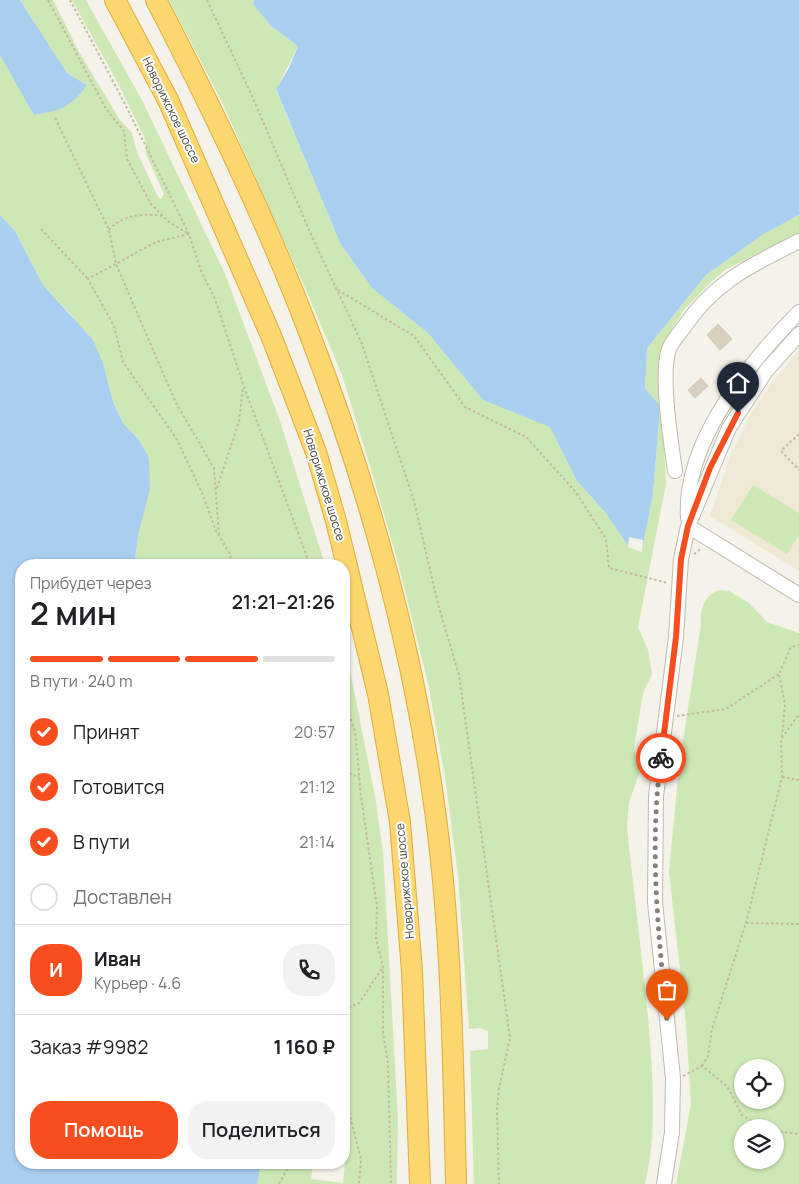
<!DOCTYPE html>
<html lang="ru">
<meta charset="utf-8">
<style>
:root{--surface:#fff;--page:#f2f2f2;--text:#202124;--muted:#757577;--line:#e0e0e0;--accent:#f84e1f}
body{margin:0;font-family:Manrope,sans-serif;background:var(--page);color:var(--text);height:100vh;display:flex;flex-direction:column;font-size:19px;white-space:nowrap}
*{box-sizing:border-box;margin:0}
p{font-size:16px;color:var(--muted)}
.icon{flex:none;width:28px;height:28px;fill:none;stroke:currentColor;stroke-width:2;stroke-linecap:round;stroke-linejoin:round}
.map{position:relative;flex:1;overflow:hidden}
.side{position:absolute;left:15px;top:559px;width:335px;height:610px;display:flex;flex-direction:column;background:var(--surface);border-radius:20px;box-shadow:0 1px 4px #0004}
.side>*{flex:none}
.controls{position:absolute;left:734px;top:1059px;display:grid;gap:10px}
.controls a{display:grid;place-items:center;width:50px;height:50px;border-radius:50%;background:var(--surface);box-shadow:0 1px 4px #0004;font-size:25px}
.pin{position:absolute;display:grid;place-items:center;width:42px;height:42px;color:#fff;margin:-51px -21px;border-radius:50% 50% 50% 0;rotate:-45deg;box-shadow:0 0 5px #0007}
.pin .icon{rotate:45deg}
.courier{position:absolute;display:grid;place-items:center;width:50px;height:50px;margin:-25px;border:4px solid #f84e1f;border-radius:50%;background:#fff;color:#222;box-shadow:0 1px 6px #0007}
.headline em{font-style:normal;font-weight:600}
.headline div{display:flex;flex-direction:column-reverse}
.headline{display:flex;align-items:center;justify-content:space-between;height:85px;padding:0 15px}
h1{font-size:32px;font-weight:600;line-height:38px}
.bar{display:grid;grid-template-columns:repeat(4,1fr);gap:8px 5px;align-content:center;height:60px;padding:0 15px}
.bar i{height:6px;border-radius:4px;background:var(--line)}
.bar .on{background:var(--accent)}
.bar p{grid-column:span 4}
.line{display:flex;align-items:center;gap:12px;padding:0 15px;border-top:1px solid var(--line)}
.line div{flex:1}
.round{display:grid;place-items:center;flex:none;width:52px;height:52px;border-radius:20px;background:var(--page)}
ol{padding:0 15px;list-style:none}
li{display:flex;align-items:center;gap:15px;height:55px}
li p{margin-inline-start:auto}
li .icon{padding:5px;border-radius:50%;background:var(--accent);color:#fff;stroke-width:4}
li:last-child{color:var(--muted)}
li i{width:28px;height:28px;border:2px solid var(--line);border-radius:50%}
.action{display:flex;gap:10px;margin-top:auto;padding:10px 15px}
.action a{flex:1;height:58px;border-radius:20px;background:var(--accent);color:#fff;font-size:20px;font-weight:600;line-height:58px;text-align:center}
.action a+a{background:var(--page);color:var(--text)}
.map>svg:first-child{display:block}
.education{fill:#eee8d5}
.green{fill:#cde8b4;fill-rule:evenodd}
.water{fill:#a8cef0}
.pier{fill:#f5f2ea}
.building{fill:#d7cfc0;stroke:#d1c8b3}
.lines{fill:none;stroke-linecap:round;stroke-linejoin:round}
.minor-casing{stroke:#c1bbad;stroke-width:16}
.highway-casing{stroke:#ddad3d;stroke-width:22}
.path{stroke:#c2b89e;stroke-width:2;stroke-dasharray:2.5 2.5;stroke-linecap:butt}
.minor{stroke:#fff;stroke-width:14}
.highway{stroke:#fcd66e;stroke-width:20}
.done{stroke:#858176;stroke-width:5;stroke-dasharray:0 9}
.route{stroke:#f84e1f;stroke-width:6}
.labels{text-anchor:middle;stroke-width:4;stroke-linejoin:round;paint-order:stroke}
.street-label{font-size:12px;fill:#494438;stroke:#fff}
</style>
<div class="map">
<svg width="799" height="1184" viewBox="0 0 799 1184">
<rect width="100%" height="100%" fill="#f5f2ea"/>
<path class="education" d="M 799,351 L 799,571 L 710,516 L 730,456 L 750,415 L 774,380 Z"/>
<path class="green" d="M 20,0 L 53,0 L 79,52 L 120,120 L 132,133 L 137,152 L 158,197 L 161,199 L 164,194 L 146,154 L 146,141 L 120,87 L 72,0 L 86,0 L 143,102 L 225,274 L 280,421 L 325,565 L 134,565 L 139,531 L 139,440 L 123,423 L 113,402 L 103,363 L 72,316 L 43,285 L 15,231 L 0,215 L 0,55 L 6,63 L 87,85 L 67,73 Z
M 169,0 L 254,0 L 254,4 L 271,26 L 298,46 L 276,90 L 340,243 L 372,288 L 428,333 L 483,400 L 550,426 L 577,481 L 605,512 L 627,544 L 642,549 L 653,494 L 660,407 L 645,388 L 647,348 L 706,275 L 762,235 L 799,215 L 799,233 L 725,270 L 711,282 L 683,311 L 662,347 L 661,397 L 666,484 L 638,627 L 648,650 L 652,674 L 643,693 L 634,748 L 640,772 L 629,802 L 627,828 C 634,895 643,961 649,1029 C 653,1080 657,1133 645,1184 L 474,1184 L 470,1051 L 488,1049 L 488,1031 L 480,1028 L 469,1029 L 458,875 L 445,777 L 428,683 L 397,559 L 370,466 L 342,375 L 310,299 L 222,102 Z
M 753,485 L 799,513 L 799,535 L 787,554 L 731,520 Z
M 719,590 L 729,591 L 749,603 L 767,622 L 799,633 L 799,1184 L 676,1184 L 691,1104 L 686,1024 L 669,872 L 679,767 L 701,624 C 700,609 704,595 719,590 ZM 742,1068 L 775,1068 L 775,1100 L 742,1100 ZM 742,1128 L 775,1128 L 775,1160 L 742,1160 Z
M 344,640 L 375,796 L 383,852 L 398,1118 L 397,1184 L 257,1184 L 261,1162 L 313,1163 L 311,1179 L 343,1183 L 348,1136 L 344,1135 Z"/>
<path class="water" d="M 0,0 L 20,0 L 67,73 L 87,85 C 70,108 61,110 34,115 L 0,55 Z
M 254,0 L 799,0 L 799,215 L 762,235 L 706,275 L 647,348 L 645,388 L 660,406 L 653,494 L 642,550 L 627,544 L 605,512 L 577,481 L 550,427 L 483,400 L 428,333 L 372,288 L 340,243 L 276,89 L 289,68 L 298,46 L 271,26 L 253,4 Z
M 0,215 L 15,231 L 43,285 L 93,340 L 103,363 L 113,402 L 123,423 L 139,440 L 149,458 L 150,489 L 139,531 L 134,565 L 21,565 L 21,1162 L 261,1163 L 257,1184 L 0,1184 Z"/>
<path class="pier" d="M 629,537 L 643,540 L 642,552 L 628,547 Z"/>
<path class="building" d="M 718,324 L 732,339 L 720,350 L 707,335 Z
M 701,378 L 708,386 L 695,398 L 688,390 Z"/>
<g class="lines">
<g class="minor-casing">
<path id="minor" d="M 675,471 C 671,442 660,374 669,349 C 672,341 680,333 684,327 C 715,281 752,265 799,241
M 688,518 C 683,442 749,363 799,312
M 688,526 L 799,595
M 664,1184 L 672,1132 L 673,1078 L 655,902 L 656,796 L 676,637 L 681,559 L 688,526 L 729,428 L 766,371 L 799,334"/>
</g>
<g class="highway-casing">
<path id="highway" d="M 115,0 L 168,100 L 272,338 L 316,452 L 336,521 L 378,694 L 400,822 L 412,971 L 420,1184
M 156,0 C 211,106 264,215 307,327 C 368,484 414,651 436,818 C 452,939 453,1062 456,1184"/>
</g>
<path class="path" d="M 48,0 L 106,109 L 124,131 L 127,159 L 151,204 L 169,222 L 187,233
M 70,0 L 124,102 L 189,234 L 201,271 L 215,299 L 243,384 L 307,557 L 305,565
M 207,0 L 253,98 L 309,230 L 362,344 L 414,501 L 438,604 L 459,675 L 510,1038 L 499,1088 L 497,1110 L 499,1184
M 55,118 L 109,230 L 116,264 L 176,403 L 214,468 L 219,536
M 41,229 L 88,279
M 109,230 C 121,215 144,213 162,216
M 189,234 L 156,242 L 88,279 L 114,326 L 123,362 L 176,438 L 204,497 L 215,529 L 230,554 L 232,565
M 338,290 L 414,336 L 465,407 L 526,437 L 575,491 L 606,539 L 609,568 L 668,583
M 799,434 L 781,451 L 799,470
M 217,488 L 239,422 L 243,387
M 694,554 L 702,548
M 344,700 L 355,731 L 361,796 L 377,907 L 376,938 L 383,967 L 383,1033 L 388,1063 L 391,1184
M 677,716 L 726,709 L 779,674
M 782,737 L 785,704 L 779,674 L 791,647 L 799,645
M 344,772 L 359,777
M 782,777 L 799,780
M 746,923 L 799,924
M 344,1010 L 359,1003 L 383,967
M 702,1066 L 708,1056 L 712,1029 L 746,923 L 782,777 L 781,739 L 799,714
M 683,1076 L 702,1066 L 727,1086 L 742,1115 L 763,1128
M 344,1093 L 361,1159 L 359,1184
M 775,1131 L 799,1134
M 279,1184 L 291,1162"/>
<use href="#minor" class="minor"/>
<use href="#highway" class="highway"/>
</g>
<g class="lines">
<path class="done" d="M 661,758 C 649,847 658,931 667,1020"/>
<path class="route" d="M 661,758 L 676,637 L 681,559 L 688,526 L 710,468 L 738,413"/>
</g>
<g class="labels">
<g class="street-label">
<text transform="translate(171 110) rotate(64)" y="4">Новорижское шоссе</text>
<text transform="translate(324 485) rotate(73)" y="4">Новорижское шоссе</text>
<text transform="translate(405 881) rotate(-95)" y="4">Новорижское шоссе</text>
</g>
</g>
</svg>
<div class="controls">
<a><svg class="icon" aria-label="locate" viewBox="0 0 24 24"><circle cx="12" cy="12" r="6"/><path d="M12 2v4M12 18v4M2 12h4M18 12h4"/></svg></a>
<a><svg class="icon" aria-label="layers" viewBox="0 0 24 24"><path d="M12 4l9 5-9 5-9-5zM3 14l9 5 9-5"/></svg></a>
</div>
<div class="pin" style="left:667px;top:1020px;background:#ea580c"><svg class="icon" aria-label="bag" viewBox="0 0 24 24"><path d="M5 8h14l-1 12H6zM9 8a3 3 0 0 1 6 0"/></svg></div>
<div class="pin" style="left:738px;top:413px;background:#1f2937"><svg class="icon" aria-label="home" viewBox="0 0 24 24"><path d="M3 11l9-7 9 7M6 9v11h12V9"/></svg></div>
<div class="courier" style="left:661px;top:758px"><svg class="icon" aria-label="bike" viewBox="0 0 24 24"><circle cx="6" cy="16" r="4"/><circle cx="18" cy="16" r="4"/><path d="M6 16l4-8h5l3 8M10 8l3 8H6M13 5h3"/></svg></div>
<section class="side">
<div class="headline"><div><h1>2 мин</h1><p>Прибудет через</p></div><em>21:21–21:26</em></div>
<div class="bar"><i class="on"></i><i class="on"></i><i class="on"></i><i></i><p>В пути · 240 m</p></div>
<ol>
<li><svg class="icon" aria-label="check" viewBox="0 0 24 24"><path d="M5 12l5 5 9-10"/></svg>Принят<p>20:57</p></li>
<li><svg class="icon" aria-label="check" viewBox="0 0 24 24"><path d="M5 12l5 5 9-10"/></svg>Готовится<p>21:12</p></li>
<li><svg class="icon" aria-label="check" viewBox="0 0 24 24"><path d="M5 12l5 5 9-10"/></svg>В пути<p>21:14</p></li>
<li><i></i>Доставлен</li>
</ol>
<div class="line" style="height:90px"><b class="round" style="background:var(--accent);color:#fff">И</b><div><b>Иван</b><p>Курьер · 4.6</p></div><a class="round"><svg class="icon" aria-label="phone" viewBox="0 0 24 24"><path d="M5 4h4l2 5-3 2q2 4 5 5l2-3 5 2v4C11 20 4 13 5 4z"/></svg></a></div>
<div class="line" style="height:65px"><div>Заказ #9982</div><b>1 160 ₽</b></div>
<div class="action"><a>Помощь</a><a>Поделиться</a></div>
</section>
</div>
